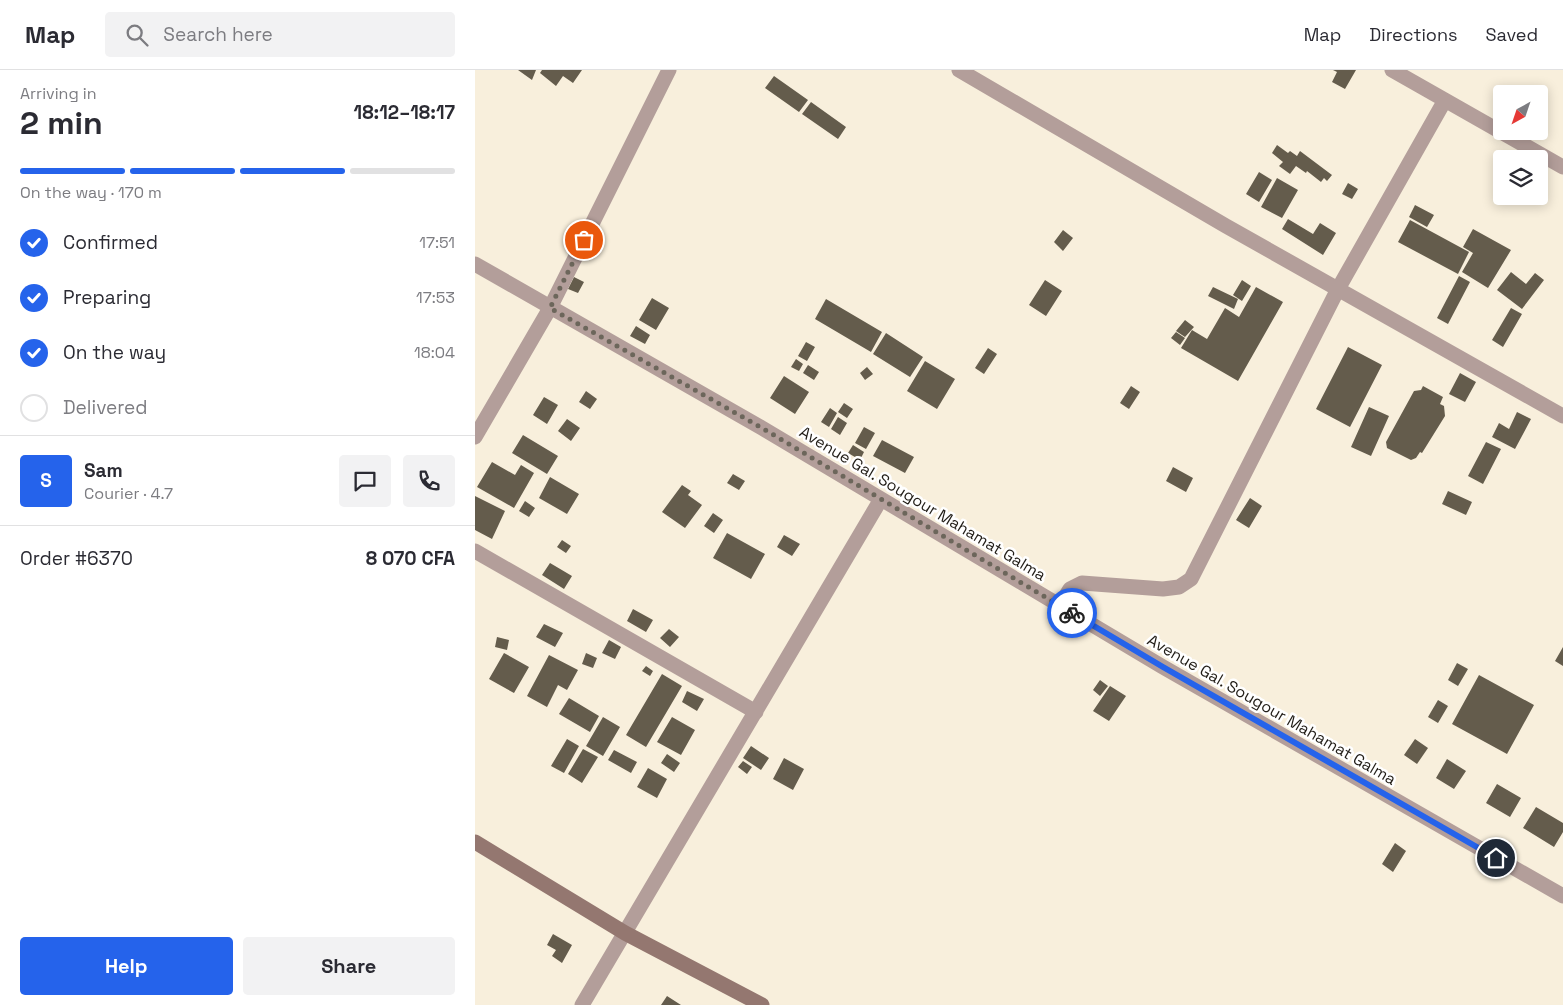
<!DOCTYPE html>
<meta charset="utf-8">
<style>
:root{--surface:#fff;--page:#f2f2f3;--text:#2b2b33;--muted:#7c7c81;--line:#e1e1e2;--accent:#2563eb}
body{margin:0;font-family:"Space Grotesk",sans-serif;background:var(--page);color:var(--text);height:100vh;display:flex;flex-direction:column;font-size:19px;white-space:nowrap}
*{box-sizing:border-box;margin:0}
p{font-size:16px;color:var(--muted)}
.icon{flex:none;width:28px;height:28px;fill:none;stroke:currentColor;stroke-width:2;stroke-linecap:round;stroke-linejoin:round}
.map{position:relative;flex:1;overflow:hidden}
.panel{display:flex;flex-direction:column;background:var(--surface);width:475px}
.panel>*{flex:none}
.needle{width:32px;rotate:220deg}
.buttons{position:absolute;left:1018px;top:15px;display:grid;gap:10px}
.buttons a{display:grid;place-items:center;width:55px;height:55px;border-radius:5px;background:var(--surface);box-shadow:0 2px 12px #0003;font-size:25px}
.pin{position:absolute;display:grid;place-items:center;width:42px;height:42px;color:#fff;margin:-21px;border:2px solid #fff;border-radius:50%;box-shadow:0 1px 5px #0007}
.courier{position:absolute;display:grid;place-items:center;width:50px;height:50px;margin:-25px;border:4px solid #2563eb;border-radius:50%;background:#fff;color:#222;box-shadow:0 1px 6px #0007}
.head em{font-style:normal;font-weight:700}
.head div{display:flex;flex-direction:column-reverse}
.head{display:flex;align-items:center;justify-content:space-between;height:85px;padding:0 20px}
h1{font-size:32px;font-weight:700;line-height:38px}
.bar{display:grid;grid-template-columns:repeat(4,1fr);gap:8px 5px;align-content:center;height:60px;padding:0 20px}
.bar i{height:6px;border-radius:4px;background:var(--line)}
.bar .on{background:var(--accent)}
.bar p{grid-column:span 4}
.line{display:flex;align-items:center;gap:12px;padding:0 20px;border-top:1px solid var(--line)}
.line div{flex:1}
.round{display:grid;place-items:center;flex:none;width:52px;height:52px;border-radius:5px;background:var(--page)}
ol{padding:0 20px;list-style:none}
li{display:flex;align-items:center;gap:15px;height:55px}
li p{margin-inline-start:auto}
li .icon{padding:5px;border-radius:50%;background:var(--accent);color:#fff;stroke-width:4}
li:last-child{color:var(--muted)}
li i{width:28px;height:28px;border:2px solid var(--line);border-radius:50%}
.primary-button{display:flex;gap:10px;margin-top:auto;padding:10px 20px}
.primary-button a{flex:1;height:58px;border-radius:5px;background:var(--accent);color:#fff;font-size:20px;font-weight:700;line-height:58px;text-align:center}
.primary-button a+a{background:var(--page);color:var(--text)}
header{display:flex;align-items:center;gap:30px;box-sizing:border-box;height:70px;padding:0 25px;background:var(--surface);border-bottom:1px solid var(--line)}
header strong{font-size:24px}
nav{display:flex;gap:28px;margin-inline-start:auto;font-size:18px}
.search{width:350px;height:45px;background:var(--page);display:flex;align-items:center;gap:12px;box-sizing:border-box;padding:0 18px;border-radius:5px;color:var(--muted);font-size:19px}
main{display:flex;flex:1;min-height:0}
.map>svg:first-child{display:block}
.building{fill:#645c4c}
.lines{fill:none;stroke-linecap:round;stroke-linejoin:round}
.street{stroke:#b39e9a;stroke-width:15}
.secondary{stroke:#947770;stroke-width:15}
.done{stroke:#6c665b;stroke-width:5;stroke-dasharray:0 9}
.route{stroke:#2563eb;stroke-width:6}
.labels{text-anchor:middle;stroke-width:5;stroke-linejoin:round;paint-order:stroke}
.street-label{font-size:16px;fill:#201c16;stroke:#fff}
</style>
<header>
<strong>Map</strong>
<div class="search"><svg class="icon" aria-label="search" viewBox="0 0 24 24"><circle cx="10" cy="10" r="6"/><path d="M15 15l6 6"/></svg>Search here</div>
<nav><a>Map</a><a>Directions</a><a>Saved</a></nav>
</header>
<main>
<section class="panel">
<div class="head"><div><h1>2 min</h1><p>Arriving in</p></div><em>18:12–18:17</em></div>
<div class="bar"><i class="on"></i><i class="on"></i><i class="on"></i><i></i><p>On the way · 170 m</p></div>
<ol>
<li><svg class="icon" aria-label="check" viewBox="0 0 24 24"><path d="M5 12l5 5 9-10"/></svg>Confirmed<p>17:51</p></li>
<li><svg class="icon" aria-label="check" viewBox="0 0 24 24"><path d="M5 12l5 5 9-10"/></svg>Preparing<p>17:53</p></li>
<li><svg class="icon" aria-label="check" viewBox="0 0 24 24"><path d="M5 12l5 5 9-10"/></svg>On the way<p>18:04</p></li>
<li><i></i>Delivered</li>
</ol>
<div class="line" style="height:90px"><b class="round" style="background:var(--accent);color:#fff">S</b><div><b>Sam</b><p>Courier · 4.7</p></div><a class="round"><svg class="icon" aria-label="chat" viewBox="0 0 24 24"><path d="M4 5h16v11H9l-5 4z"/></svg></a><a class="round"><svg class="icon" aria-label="phone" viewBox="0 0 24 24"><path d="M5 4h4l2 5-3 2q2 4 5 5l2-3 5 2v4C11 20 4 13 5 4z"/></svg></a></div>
<div class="line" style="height:65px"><div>Order #6370</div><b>8 070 CFA</b></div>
<div class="primary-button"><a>Help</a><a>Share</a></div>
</section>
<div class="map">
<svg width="1088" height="935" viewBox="0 0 1088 935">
<rect width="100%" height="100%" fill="#f8efdc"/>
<path class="building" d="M 43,0 L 61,0 L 57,10 Z
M 67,0 L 107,0 L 98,13 L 88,6 L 81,16 L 65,3 Z
M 858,0 L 881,0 L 870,19 L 857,12 L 862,2 Z
M 299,6 L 333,30 L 324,42 L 290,18 Z
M 336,32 L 371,57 L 363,69 L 327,44 Z
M 802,75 L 813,83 L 815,81 L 822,86 L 825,81 L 857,105 L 852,111 L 849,108 L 846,112 L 832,101 L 831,103 L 821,96 L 815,104 L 804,96 L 808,92 L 797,83 Z
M 784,102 L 797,110 L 784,132 L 771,124 Z
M 802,108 L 823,120 L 807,148 L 786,137 Z
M 873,113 L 883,119 L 877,129 L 867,124 Z
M 940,135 L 959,145 L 952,157 L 934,147 Z
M 813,149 L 838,164 L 845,153 L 861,163 L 848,185 L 807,159 Z
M 935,150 L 994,182 L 983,204 L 923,172 Z
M 998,159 L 1036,180 L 1013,218 L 987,202 L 998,183 L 988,177 Z
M 588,160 L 598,168 L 588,181 L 579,172 Z
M 1036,202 L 1051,214 L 1060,203 L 1069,210 L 1047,239 L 1022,220 Z
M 984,206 L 995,212 L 973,254 L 962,248 Z
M 99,207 L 109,212 L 103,223 L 93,219 Z
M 570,210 L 587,221 L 571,246 L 554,235 Z
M 767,210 L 776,216 L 767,231 L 758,225 Z
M 738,217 L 763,229 L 759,239 L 733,226 Z
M 781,217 L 808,232 L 763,311 L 706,278 L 717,260 L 732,269 L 750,238 L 764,247 Z
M 177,228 L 194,238 L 181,260 L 164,250 Z
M 351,229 L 407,262 L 396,282 L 340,249 Z
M 1036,238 L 1047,244 L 1028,277 L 1017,270 Z
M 710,250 L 719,257 L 710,267 L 701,261 Z
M 161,256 L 175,265 L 170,274 L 155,266 Z
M 701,262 L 710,268 L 705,275 L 696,268 Z
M 411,263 L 448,287 L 435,307 L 398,284 Z
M 331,272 L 340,277 L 332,291 L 323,286 Z
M 873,277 L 907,295 L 875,357 L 841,339 Z
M 513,278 L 522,284 L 509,304 L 500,298 Z
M 321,289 L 328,294 L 324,301 L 316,297 Z
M 450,291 L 480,309 L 462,339 L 432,321 Z
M 333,295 L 344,302 L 339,310 L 328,303 Z
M 392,297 L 398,304 L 390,310 L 385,303 Z
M 985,303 L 1001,312 L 990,332 L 974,324 Z
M 309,306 L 334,322 L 320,344 L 295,328 Z
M 656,316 L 665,322 L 654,339 L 645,333 Z
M 948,316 L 968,327 L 965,334 L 969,336 L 970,346 L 947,383 L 945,382 L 941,388 L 936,390 L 912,378 L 911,372 L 939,321 L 946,320 Z
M 111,321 L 122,329 L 115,339 L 104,332 Z
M 69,327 L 83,335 L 72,354 L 58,345 Z
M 369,333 L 378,339 L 372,348 L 363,342 Z
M 894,337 L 914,346 L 896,386 L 876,377 Z
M 355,338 L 362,343 L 354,357 L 346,352 Z
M 1042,342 L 1056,349 L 1040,379 L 1017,367 L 1024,353 L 1034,359 Z
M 363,347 L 372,353 L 365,365 L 356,359 Z
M 92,349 L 105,358 L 96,371 L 83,361 Z
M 389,357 L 400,363 L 391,379 L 380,373 Z
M 48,365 L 83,386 L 72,404 L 37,383 Z
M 407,370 L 439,387 L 430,403 L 398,386 Z
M 1011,372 L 1026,379 L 1008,414 L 993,406 Z
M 378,375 L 389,382 L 385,390 L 373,383 Z
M 17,392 L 40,405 L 46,395 L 59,403 L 39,438 L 2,417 Z
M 698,397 L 718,408 L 711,422 L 691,411 Z
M 258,404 L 270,411 L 264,420 L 252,413 Z
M 75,407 L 104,424 L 92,444 L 64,428 Z
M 207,415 L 216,421 L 213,425 L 227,435 L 210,458 L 187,442 Z
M 973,421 L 997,432 L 991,445 L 967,434 Z
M 0,426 L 30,441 L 17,469 L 0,460 Z
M 775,428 L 787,436 L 774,458 L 761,450 Z
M 50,431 L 60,438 L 54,447 L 44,441 Z
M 238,443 L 248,450 L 239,463 L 229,456 Z
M 252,463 L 290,484 L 276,509 L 238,488 Z
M 309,465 L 325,474 L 317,486 L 302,477 Z
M 87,470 L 96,476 L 91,483 L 82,477 Z
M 75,493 L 97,506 L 89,519 L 67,505 Z
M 158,539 L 178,550 L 171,562 L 152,551 Z
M 69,554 L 88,563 L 80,577 L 61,567 Z
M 194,559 L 204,567 L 195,577 L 185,568 Z
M 22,567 L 34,570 L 32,580 L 20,577 Z
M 134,570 L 146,577 L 140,589 L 127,583 Z
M 1088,577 L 1088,596 L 1080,591 Z
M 29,583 L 54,597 L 39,623 L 14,609 Z
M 111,583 L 122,588 L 118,598 L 107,594 Z
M 74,585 L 103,600 L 92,620 L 83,615 L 72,637 L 52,626 Z
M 982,593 L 993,599 L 983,616 L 973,610 Z
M 171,596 L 178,601 L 175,606 L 167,601 Z
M 187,604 L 207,616 L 171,677 L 151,665 Z
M 1004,605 L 1059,635 L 1032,684 L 977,654 Z
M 625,610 L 633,616 L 625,626 L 618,620 Z
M 635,616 L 651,626 L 634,651 L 618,641 Z
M 212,621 L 229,629 L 222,641 L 207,632 Z
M 94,628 L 124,646 L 115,662 L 84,644 Z
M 963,630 L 973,636 L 963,653 L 953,647 Z
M 128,647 L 145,657 L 128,686 L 111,676 Z
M 197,647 L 220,660 L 206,685 L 182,672 Z
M 92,669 L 104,676 L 89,703 L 76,696 Z
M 940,669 L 953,678 L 942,694 L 929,685 Z
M 276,676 L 294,688 L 286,700 L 268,688 Z
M 108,679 L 123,687 L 107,713 L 93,704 Z
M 139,680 L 162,692 L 156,703 L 133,690 Z
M 192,684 L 205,693 L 199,702 L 186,693 Z
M 309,688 L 329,699 L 318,720 L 298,709 Z
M 972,689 L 991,701 L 979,719 L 961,708 Z
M 268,691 L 277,697 L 272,704 L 263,697 Z
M 173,698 L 192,709 L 182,728 L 162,717 Z
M 1022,714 L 1046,728 L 1035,747 L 1011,733 Z
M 1061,737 L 1088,753 L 1088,762 L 1079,777 L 1048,758 Z
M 920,773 L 931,781 L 918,802 L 907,794 Z
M 78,864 L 97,875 L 87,893 L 77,886 L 81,880 L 72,875 Z
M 192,926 L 206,935 L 186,935 Z"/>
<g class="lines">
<path class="street" d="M 484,0 L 751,156 L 1088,346
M 917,0 L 1088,97
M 0,194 L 287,358 L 688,597 L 1088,826
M 0,367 L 75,238 L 194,0
M 0,481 L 281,642
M 585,535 L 595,519 L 607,513 L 688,519 L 704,517 L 716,509 L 863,219 L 970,30
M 107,935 L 406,429"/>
<path class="secondary" d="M 0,772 L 150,863 L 287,935"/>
</g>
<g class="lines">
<path class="done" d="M 109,170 L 75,238 L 287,358 L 597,543"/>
<path class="route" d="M 597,543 L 688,597 L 1021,788"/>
</g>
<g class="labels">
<g class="street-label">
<text transform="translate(448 433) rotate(31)" y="6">Avenue Gal. Sougour Mahamat Galma</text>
<text transform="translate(797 639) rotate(30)" y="6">Avenue Gal. Sougour Mahamat Galma</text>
</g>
</g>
</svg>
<div class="buttons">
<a><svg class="needle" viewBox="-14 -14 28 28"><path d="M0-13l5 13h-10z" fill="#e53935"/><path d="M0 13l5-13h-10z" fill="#7c7c81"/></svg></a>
<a><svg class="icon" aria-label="layers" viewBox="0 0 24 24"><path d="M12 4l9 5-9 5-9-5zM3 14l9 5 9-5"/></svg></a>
</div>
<div class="pin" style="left:109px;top:170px;background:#ea580c"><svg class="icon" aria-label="bag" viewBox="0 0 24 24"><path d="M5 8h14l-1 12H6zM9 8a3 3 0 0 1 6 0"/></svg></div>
<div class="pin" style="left:1021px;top:788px;background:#1f2937"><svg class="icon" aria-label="home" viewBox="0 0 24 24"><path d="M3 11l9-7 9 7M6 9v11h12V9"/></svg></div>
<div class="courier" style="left:597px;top:543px"><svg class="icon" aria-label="bike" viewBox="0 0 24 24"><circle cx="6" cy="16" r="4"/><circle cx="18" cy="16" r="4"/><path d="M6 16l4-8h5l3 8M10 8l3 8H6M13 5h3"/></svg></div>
</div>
</main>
